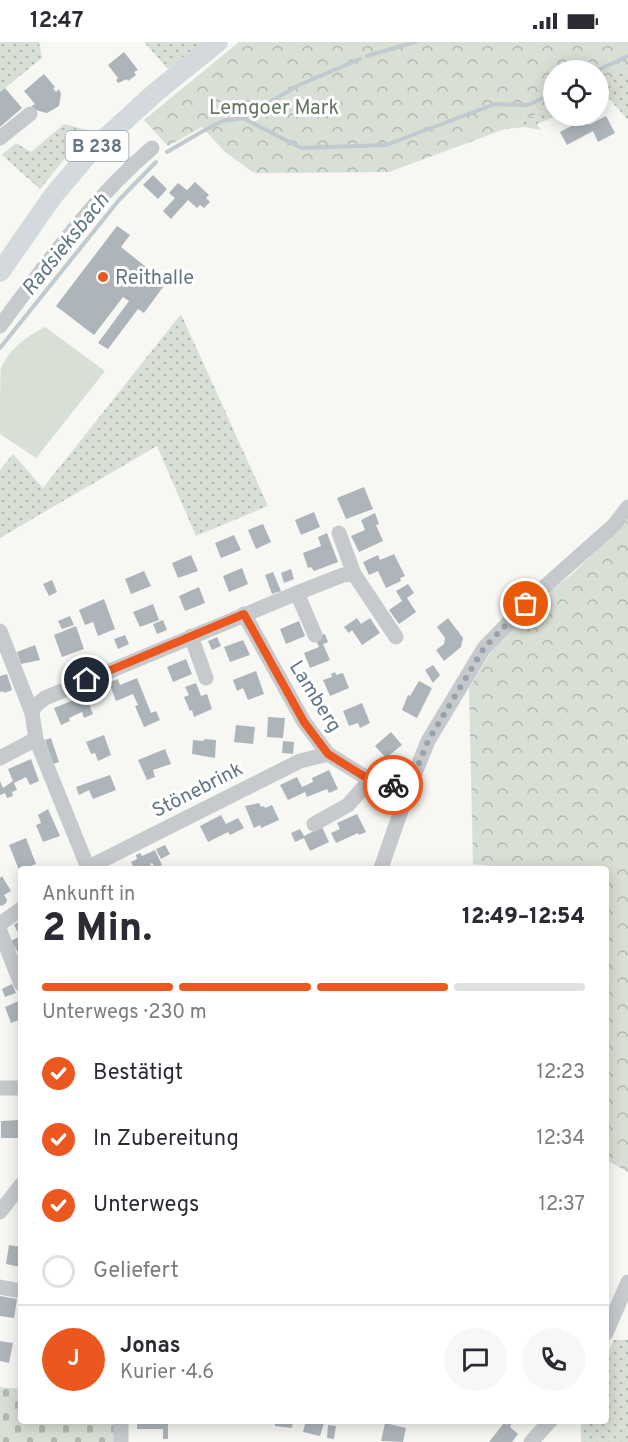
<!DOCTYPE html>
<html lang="de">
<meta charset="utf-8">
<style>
:root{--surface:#fff;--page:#f7f7f7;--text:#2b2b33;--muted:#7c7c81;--line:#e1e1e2;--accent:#eb571f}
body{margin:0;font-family:Overpass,sans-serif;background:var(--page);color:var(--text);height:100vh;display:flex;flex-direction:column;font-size:22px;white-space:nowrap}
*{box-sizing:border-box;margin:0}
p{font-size:20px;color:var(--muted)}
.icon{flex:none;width:33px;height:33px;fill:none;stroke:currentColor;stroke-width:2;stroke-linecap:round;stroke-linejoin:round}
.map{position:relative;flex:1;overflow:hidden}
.drawer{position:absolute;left:18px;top:824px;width:591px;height:558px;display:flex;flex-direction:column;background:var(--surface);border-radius:6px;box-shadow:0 3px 15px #0003}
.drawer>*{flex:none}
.tools{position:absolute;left:543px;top:18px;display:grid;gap:12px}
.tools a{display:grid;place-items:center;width:66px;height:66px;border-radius:50%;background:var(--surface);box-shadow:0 3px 15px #0003;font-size:30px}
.pin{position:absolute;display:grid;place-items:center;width:51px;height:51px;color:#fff;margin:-26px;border:3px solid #fff;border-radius:50%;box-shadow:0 2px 6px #0007}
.courier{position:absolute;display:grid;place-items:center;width:60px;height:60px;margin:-30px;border:4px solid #eb571f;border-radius:50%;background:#fff;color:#222;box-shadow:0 2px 8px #0007}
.head em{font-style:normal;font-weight:800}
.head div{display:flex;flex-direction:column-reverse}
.head{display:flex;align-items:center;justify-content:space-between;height:102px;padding:0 24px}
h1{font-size:39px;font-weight:800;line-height:45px}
.bar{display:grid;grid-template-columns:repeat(4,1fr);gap:9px 6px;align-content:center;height:72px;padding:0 24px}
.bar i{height:8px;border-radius:4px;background:var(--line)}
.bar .current{background:var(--accent)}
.bar p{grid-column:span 4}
.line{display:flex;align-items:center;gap:15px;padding:0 24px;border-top:2px solid var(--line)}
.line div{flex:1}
.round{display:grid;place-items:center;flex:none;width:63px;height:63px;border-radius:32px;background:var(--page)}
ol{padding:0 24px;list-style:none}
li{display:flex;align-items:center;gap:18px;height:66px}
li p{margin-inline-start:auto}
li .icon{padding:6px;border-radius:50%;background:var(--accent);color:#fff;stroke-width:4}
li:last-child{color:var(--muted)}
li i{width:33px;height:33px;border:3px solid var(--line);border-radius:50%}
.status{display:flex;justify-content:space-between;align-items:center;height:42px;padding:0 30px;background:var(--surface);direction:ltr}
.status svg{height:16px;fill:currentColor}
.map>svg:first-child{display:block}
.grass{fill:url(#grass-dots)}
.forest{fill:url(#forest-crowns)}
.cemetery{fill:url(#cemetery-stones)}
.pitch{fill:#d8dfd4}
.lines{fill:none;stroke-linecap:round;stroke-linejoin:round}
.stream{stroke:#c0cacf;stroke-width:4}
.building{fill:#adb5bb}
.minor{stroke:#c6cacd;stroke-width:15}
.major{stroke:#d4d9dd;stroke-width:20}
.done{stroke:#97a3ac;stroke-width:6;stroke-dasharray:0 10.8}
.route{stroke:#eb571f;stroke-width:8}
.poi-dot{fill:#eb571f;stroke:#fff;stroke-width:2}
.labels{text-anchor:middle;stroke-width:6;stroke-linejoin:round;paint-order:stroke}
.shield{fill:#fff;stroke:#929faa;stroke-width:1.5}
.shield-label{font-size:18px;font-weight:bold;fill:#647686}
.park-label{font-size:20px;fill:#647860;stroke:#fff}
.poi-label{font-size:20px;fill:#647686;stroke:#fff;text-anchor:start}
.street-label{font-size:20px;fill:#647686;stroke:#fff}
.water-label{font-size:21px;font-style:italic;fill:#607783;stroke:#fff}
</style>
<div class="status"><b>12:47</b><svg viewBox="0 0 49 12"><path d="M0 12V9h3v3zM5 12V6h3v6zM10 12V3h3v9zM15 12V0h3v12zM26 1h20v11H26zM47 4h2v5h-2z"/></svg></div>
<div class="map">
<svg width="628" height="1400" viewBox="0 0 628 1400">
<defs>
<pattern id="grass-dots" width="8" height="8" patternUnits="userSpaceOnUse" patternTransform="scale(1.5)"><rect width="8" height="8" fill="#d8dfd4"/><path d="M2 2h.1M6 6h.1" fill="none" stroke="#b3b9b2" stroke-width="1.8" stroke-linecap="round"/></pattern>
<pattern id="forest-crowns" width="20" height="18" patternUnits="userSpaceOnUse" patternTransform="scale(1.5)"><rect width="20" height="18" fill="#d8dfd4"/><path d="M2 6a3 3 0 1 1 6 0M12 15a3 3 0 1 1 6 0" fill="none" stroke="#b3b9b2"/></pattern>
<pattern id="cemetery-stones" width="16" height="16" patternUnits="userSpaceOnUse" patternTransform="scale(1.5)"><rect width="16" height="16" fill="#d8dfd4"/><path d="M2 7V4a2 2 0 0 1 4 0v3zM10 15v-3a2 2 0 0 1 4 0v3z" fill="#b3b9b2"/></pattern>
</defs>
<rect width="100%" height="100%" fill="#f7f7f3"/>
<path class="grass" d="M 0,0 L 39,0 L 42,16 L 0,50 Z
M 144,0 L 205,0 L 168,27 Z
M 628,28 L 628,78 L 604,51 L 599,53 L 599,42 Z
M 553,64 L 554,74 L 556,74 L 537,82 L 541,88 L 524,85 L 505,87 Z
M 64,82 L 91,89 L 67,114 L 40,147 L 2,113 L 16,101 L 31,110 Z
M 181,272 L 268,464 L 196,494 L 157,404 L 0,496 L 0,428 L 13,412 L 43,446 Z
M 614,1298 L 628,1298 L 628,1400 L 581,1400 L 581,1379 L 606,1378 L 606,1315 Z"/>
<path class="forest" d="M 239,0 L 628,0 L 628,28 L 599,42 L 598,28 L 554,28 L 553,64 L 505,87 L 389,130 L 254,131 L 224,109 L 202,85 L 168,104 L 144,78 Z
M 628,478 L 628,1130 L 606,1118 L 606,826 L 518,826 L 473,822 L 469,646 L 491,610 L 531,564 L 570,534 Z"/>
<path class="cemetery" d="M 0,1345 L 21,1347 L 21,1378 L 115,1379 L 115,1400 L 0,1400 Z"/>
<path class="pitch" d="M 45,285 L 105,329 L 36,416 L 0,392 C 0,379 0,336 1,326 C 9,307 27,294 45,285 Z"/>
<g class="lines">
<path class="stream" d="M 367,14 L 415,0
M 598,28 L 628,14
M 243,76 L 301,106 L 386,103 L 495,62 L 528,63 L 554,51
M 167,110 L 203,89 L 223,79 L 243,76 L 299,43 L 360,17
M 0,306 L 119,158 L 156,120"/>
</g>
<path class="building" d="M 124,10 L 138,28 L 134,30 L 136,33 L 128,39 L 127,37 L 118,41 L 116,38 L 118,36 L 108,23 Z
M 44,32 L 55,45 L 53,46 L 56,50 L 59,47 L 61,52 L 59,64 L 47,71 L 35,68 L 31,65 L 35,62 L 24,49 Z
M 5,46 L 22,66 L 0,85 L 0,50 Z
M 606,74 L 615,91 L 598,100 L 593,89 L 567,103 L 560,90 L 586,76 L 589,83 Z
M 153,133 L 167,147 L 158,157 L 143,143 Z
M 195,140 L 209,153 L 206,156 L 210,160 L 204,166 L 200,163 L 197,166 L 188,158 L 171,177 L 163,169 L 175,156 L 169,151 L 178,141 L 187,148 Z
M 117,184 L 130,193 L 121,205 L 166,241 L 144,271 L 138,267 L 108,307 L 98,301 L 129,259 L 123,255 L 94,293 L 56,264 Z
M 364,445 L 373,467 L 346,477 L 337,456 Z
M 314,470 L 320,485 L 301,493 L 295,478 Z
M 375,471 L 379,482 L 376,483 L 383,499 L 359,510 L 351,494 L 365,488 L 361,478 Z
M 263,482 L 271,500 L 256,507 L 248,488 Z
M 327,491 L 338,520 L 314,529 L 311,525 L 308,526 L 303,511 L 321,504 L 318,495 Z
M 234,493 L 241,508 L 221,516 L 215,501 Z
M 394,512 L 405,534 L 400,536 L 401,539 L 386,546 L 378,529 L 369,533 L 363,520 L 378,513 L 380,518 Z
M 191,513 L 198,529 L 178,536 L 172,521 Z
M 242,526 L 248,542 L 229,550 L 223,534 Z
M 291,527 L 294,537 L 284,541 L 281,531 Z
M 144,529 L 151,544 L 131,552 L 125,537 Z
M 273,530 L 281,549 L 272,552 L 265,533 Z
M 52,538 L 57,550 L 49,554 L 43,542 Z
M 408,542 L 414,551 L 407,556 L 416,570 L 399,582 L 389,568 L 402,559 L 396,549 Z
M 199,545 L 205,561 L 185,569 L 179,554 Z
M 104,557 L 115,587 L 98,594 L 93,580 L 85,583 L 79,568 Z
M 153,562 L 159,578 L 140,585 L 133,570 Z
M 70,574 L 74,583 L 62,587 L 58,579 Z
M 357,576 L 361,582 L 370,576 L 380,591 L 362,603 L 352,588 L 349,591 L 344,585 Z
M 448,576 L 463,596 L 461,605 L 444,619 L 436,608 L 444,602 L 445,596 L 437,585 Z
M 163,578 L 167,588 L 157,592 L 153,582 Z
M 299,579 L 305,594 L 286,602 L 280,587 Z
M 76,584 L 84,607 L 62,615 L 54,593 Z
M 325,592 L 328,600 L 323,602 L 330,618 L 310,626 L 304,611 L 319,605 L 315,595 Z
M 125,593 L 129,602 L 118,607 L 114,597 Z
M 217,595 L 221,604 L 212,608 L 208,599 Z
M 243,598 L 250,613 L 230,620 L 224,605 Z
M 35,603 L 40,618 L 21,622 L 17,610 Z
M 90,612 L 96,627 L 86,631 L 80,616 Z
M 186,617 L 192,632 L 173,640 L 167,625 Z
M 433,623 L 440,633 L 433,641 L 425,628 Z
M 256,629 L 264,652 L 248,658 L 243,646 L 237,649 L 233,638 Z
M 335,630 L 336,633 L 343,631 L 349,646 L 330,654 L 323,638 L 332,635 L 331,632 Z
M 7,632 L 12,648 L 4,651 L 3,649 L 0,650 L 0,634 Z
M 137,636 L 151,671 L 156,669 L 160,678 L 144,685 L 135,664 L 138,663 L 133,652 L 116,659 L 109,640 L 118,637 L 120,643 Z
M 419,639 L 432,646 L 417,676 L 402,668 L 408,653 L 410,654 Z
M 196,641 L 201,654 L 207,652 L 212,667 L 194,675 L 192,668 L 190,669 L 184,655 L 189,653 L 185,645 Z
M 84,650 L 93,672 L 84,676 L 82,670 L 69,676 L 70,679 L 61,683 L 54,666 L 76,657 L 75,654 Z
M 362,661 L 370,681 L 360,686 L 358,681 L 349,684 L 343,669 Z
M 268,675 L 285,676 L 283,696 L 267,695 Z
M 236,683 L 255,685 L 253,702 L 234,700 Z
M 391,690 L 402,703 L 386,716 L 375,704 Z
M 104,693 L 111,713 L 98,719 L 95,711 L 91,712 L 86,700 Z
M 51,696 L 59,720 L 53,722 L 45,698 Z
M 204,697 L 216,698 L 215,716 L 192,712 L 193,698 L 204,699 Z
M 283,699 L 294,700 L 293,712 L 282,711 Z
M 165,707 L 171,722 L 153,728 L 155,735 L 147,738 L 138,718 Z
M 31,717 L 39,739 L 30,743 L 26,735 L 14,741 L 17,748 L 12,750 L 13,754 L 7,756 L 5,751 L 0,753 L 0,739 L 3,746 L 13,739 L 8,727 Z
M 329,728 L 338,747 L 329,751 L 327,747 L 307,755 L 305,750 L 288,758 L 280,743 L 297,735 L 302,745 L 313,740 L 312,736 Z
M 110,733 L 116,748 L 93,757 L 89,748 L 79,753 L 76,745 Z
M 259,761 L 261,765 L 264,764 L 265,766 L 272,763 L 279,778 L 261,786 L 260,783 L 254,786 L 245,764 Z
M 48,767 L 60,794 L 43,800 L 36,783 L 41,781 L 38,773 Z
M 357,772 L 366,790 L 359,793 L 358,791 L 336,801 L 331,791 L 340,787 L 337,781 Z
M 221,773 L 226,782 L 238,776 L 244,786 L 230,793 L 228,790 L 208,800 L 200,784 Z
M 322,785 L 329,800 L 310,809 L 304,796 L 295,800 L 291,791 L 300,787 L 304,794 Z
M 26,796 L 36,822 L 19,828 L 9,803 Z
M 165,803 L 170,812 L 161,817 L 156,807 Z
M 155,808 L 162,823 L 155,826 L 152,821 L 150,822 L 152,825 L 149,826 L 134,826 L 131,820 L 137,817 L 136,813 L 140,811 L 142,814 Z
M 2,834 L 11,849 L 4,853 L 7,858 L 6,861 L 2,864 L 0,863 L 0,836 Z
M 21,878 L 21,915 L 11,899 L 20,894 L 14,883 Z
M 12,942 L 16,951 L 5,955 L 2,947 Z
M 21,958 L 21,977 L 11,981 L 5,965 Z
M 21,1078 L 21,1096 L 1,1096 L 1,1079 Z
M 9,1203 L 21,1205 L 21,1225 L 6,1222 Z
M 0,1254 L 17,1257 L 14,1276 L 0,1274 Z
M 0,1299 L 13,1301 L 9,1321 L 0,1319 Z
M 137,1378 L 168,1380 L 168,1397 L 163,1397 L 163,1387 L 137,1387 Z
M 275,1378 L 293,1378 L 292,1386 L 275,1384 Z
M 306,1378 L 322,1378 L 324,1381 L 320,1394 L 303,1390 Z
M 509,1378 L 513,1378 L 510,1385 L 518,1392 L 512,1400 L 489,1400 L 504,1381 L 507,1383 Z
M 385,1381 L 406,1386 L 403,1400 L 381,1399 Z
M 328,1383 L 336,1384 L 334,1397 L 327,1396 Z"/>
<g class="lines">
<path class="minor" d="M 0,96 L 30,72
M 0,284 C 47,221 92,157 152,106
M 339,491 L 354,532 L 396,595
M 297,551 L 315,593
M 244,572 L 304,680 L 328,712 L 370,738 L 409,746
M 0,589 L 32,671 L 36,697 L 88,826
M 191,594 L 206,636
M 32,671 L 35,664 L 45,656 L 297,551 L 343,533 L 354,532
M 0,716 L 36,697
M 314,782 L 348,763 L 370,738
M 87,826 L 300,719 L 328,712
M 381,826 L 409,746 L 428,699 L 484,606 L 542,547 L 614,483 L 628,465
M 0,882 L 21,867
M 0,889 L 21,942
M 0,1046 L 18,1046
M 0,1170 L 21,1143
M 0,1245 L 21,1249
M 606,1291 L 628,1240
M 121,1400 L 121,1378
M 531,1400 L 551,1378"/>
<path class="major" d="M 0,230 L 53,154 L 90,110 L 156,50 L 218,0"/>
</g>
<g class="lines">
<path class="done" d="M 393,743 L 409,746 L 428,699 L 484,606 L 526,562"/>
<path class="route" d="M 87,638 L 244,572 L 304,680 L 328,712 L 370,738 L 393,743"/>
</g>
<circle class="poi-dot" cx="103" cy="235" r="6"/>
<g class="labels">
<rect class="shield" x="65.5" y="89" width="63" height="30" rx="4.5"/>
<g class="shield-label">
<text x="97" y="110">B 238</text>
</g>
<g class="park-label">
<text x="274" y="72">Lemgoer Mark</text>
</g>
<g class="poi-label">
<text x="115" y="242">Reithalle</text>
</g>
<g class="street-label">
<text transform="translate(316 654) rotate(58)" y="7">Lamberg</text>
<text transform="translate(197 747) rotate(-27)" y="7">Stönebrink</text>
</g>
<g class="water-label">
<text transform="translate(65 202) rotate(-51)" y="7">Radsieksbach</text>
</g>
</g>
</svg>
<div class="tools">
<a><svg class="icon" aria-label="locate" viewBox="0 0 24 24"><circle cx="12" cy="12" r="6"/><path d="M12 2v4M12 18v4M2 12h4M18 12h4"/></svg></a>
</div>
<div class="pin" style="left:526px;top:562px;background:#ea580c"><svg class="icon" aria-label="bag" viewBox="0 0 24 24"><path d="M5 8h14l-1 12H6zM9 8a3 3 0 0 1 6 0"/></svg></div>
<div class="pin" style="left:87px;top:638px;background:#1f2937"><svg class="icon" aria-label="home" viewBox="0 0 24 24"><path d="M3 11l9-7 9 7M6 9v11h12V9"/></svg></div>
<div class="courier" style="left:393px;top:743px"><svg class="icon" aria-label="bike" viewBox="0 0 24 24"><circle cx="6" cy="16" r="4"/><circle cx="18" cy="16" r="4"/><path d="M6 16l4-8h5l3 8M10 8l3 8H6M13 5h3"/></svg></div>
<section class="drawer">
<div class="head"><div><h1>2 Min.</h1><p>Ankunft in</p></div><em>12:49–12:54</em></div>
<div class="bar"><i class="current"></i><i class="current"></i><i class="current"></i><i></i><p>Unterwegs · 230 m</p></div>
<ol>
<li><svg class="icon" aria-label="check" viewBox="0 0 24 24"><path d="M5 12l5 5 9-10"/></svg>Bestätigt<p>12:23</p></li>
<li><svg class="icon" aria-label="check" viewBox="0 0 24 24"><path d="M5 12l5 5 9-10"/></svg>In Zubereitung<p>12:34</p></li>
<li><svg class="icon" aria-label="check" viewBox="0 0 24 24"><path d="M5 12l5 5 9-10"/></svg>Unterwegs<p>12:37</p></li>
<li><i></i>Geliefert</li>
</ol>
<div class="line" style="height:108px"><b class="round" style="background:var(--accent);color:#fff">J</b><div><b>Jonas</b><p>Kurier · 4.6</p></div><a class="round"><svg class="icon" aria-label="chat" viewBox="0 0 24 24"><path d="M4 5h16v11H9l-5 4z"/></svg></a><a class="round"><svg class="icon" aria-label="phone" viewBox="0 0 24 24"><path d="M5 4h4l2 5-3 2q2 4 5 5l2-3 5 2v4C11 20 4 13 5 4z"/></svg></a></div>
</section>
</div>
